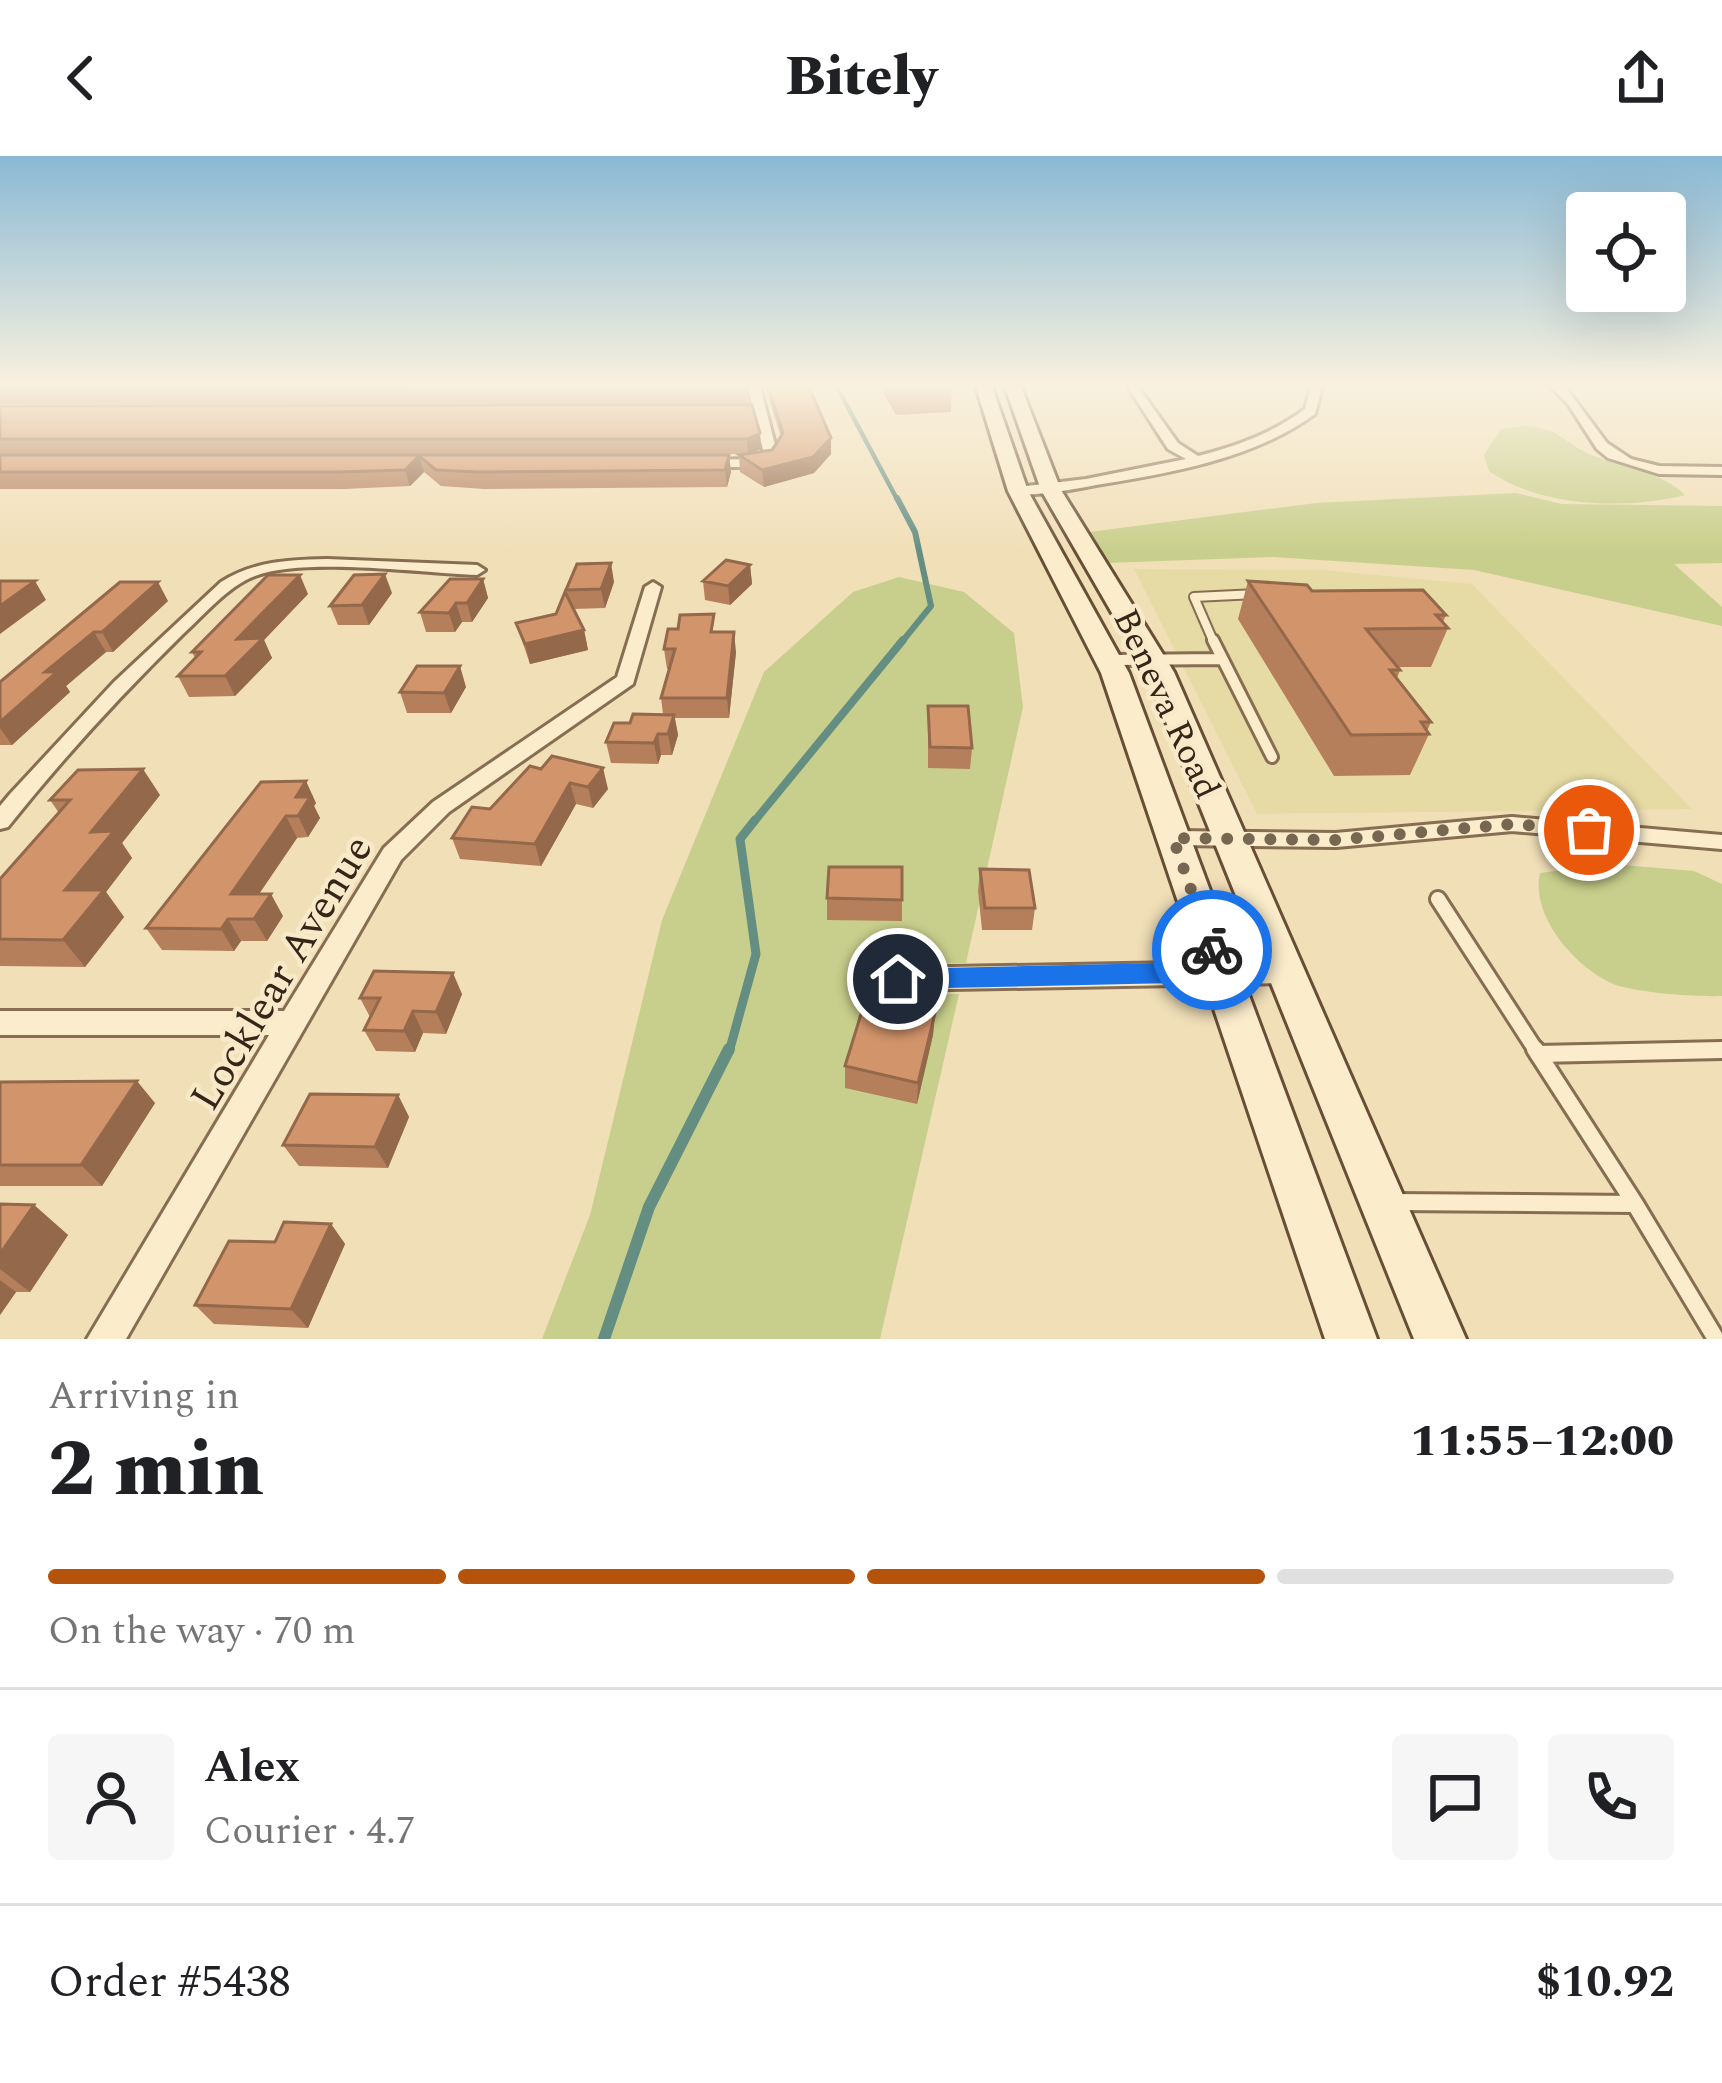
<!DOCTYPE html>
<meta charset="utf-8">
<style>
:root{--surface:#fff;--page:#f6f6f6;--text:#202124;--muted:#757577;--line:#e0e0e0;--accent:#b45309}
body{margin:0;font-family:Spectral,serif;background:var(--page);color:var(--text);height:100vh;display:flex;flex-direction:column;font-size:45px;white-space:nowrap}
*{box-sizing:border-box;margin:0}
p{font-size:39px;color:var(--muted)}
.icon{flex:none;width:66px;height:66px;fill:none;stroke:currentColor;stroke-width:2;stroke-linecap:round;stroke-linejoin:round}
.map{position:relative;height:1183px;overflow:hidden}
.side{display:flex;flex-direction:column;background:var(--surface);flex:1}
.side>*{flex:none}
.buttons{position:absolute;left:1566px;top:36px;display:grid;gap:24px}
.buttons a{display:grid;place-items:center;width:120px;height:120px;border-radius:12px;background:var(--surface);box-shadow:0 12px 48px #0002;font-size:60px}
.pin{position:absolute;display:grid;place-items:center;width:102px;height:102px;color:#fff;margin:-51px;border:6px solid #fff;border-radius:50%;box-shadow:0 3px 12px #0007}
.courier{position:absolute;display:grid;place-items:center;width:120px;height:120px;margin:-60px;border:9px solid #1a73e8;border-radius:50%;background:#fff;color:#222;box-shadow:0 3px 15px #0007}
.overview em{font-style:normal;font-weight:800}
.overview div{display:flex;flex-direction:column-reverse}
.overview{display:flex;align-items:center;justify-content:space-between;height:204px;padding:0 48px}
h1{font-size:78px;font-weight:800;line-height:90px}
.bar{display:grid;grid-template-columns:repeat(4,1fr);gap:18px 12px;align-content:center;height:144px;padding:0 48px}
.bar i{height:15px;border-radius:9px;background:var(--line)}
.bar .selected{background:var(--accent)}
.bar p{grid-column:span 4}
.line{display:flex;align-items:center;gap:30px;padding:0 48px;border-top:3px solid var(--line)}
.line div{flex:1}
.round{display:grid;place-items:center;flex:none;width:126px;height:126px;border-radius:12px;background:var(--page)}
header{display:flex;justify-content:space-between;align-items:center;height:156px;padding:0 48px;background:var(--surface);font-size:54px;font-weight:800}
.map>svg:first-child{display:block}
.farmland{fill:#e7dba5}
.green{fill:#c8cf8c}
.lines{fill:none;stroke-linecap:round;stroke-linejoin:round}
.stream-far4{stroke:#658e83;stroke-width:4.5}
.stream-far3{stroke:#658e83;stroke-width:6}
.stream-far2{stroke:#658e83;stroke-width:8}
.stream-far1{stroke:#658e83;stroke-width:9}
.stream{stroke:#658e83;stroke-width:12}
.service-far3-casing{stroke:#876e52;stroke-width:12}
.service-far2-casing{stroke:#876e52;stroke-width:16}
.service-far1-casing{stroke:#876e52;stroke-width:20}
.service-casing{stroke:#876e52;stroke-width:22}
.minor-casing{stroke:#876e52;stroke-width:6}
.secondary-casing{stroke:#694e36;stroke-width:6}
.service-far3{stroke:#fbeccb;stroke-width:8}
.service-far2{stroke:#fbeccb;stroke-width:10}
.service-far1{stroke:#fbeccb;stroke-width:14}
.service{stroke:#fbeccb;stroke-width:16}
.minor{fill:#fbeccb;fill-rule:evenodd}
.secondary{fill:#fbeccb;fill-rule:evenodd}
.wall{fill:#b57f5c}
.shaded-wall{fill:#93684b}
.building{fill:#d2946b;stroke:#93684b;stroke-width:3}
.route{fill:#1a73e8}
.done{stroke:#776751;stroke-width:12;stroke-dasharray:0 21.6}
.labels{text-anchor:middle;stroke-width:9;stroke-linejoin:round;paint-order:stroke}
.street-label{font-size:36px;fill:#352619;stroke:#f8e9c8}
.near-street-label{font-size:42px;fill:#352619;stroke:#f8e9c8}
</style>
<header><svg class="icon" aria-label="back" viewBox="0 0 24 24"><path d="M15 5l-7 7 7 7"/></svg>Bitely<svg class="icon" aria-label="share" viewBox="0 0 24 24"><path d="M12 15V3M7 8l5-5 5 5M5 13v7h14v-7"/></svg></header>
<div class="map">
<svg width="1722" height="1183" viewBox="0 0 1722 1183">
<rect width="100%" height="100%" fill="#f1dfb8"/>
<path class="farmland" d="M 1134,413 L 1323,414 L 1472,428 L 1692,653 L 1257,658 Z"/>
<path class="green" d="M 1526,270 C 1563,274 1560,284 1587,297 C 1619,312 1661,314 1685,339 C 1627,354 1539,351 1489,315 L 1484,299 L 1501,273 Z
M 1516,337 L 1562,348 L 1722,350 L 1722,407 L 1674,408 L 1722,451 L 1722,470 L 1474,414 L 1273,401 L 1107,407 L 1089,376 L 1316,347 Z
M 899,421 L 964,436 L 1014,477 L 1023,551 L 966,807 L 880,809 L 882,839 L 959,838 L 880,1183 L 542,1183 L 590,1059 L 662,764 L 764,516 L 853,436 Z
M 1610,708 L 1694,715 L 1722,728 L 1722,840 C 1697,841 1633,837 1611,827 C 1574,810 1530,759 1540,717 Z"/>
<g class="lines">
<path class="stream-far4" d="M 837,231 L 898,345"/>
<path class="stream-far3" d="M 897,342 L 915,376 L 931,450 L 901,487"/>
<path class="stream-far2" d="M 753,667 L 903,484"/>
<path class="stream-far1" d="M 729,896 L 756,798 L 740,683 L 755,664"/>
<path class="stream" d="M 604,1183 L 649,1051 L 729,893"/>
<g class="service-far3-casing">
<path id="service-far3" d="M 1214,487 L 1194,441 L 1257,438"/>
</g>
<g class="service-far2-casing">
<path id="service-far2" d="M 1213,484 L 1272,601
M 1113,504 L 1222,503"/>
</g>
<g class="service-far1-casing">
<path id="service-far1" d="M 1176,682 L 1336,684 L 1512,668 L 1722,686
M 1438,743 L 1537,896
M 1646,896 L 1722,894"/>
</g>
<g class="service-casing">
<path id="service" d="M 1538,898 L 1722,894
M 1392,1046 L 1635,1048 L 1535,893
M 1635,1048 L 1716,1183"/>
</g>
<g class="minor-casing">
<path id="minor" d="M 748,231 L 760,231 L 778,300 L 749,311 L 697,311 L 697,305 L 702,304 L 748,303 L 764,298 Z
M 1128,231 L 1138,231 L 1178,287 L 1198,300 C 1237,290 1273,277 1305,253 L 1311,231 L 1322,231 L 1315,258 C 1253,303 1171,317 1096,329 C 1070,334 1040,340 1013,338 L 1013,332 L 1018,331 L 1086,323 L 1186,303 L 1168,293 Z
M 1551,231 L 1563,231 L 1569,236 L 1607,287 L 1631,303 L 1659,310 L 1722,311 L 1722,319 L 1659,318 L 1608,302 L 1597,293 L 1568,248 Z
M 327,403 L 477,409 L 485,414 L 477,419 C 421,417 305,401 255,420 C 228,430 204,459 183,478 C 121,539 62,603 8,671 L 0,673 L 0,650 L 10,638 L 114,526 L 221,426 C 254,405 289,404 327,403 Z
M 653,426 L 661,431 L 633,528 L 449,656 L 401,704 L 126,1183 L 87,1183 L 269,879 L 0,879 L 0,855 L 284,855 L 384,692 L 433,646 L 617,521 L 645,431 Z
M 1287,805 L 1297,808 L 1301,816 L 1297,824 L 1287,827 L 898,834 L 888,831 L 884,823 L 888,815 L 898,812 Z"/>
</g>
<g class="secondary-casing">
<path id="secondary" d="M 976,231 L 992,231 L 1028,335 L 1129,517 L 1377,1183 L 1325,1183 L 1101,517 L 1008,335 Z
M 1005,231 L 1021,231 L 1061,334 L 1174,516 L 1466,1183 L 1414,1183 L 1146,516 L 1041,334 Z"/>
</g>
<use href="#service-far3" class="service-far3"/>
<use href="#service-far2" class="service-far2"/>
<use href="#service-far1" class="service-far1"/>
<use href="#service" class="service"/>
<use href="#minor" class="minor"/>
<use href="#secondary" class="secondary"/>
</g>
<path class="wall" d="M 0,231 L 746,231 L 748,248 L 0,248 Z
M 765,231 L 809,231 L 831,282 L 831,298 L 814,317 L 764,331 L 740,316 L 739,299 L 744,298 L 0,298 L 0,250 L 760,277 L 761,293 L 751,297 L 772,294 L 781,281 Z
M 880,231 L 952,231 L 951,256 L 896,259 Z
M 0,299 L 729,299 L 731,316 L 727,331 L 484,333 L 441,330 L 424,316 L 410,330 L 344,333 L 0,333 Z
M 750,409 L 752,428 L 730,449 L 705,444 L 703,425 Z
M 483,423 L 488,442 L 472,466 L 462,466 L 455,476 L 426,476 L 420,456 Z
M 1248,425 L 1446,459 L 1443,466 L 1448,472 L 1431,511 L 1398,511 L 1400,514 L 1397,522 L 1431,566 L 1427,575 L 1429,578 L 1410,619 L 1334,620 L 1238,463 Z
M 120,426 L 168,445 L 113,496 L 106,496 L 66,530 L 70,536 L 12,589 L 0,589 L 0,526 Z
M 614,426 L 605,452 L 573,453 L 584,474 L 588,494 L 530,508 L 516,467 L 556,458 L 568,442 L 566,434 Z
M 392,437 L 369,469 L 338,469 L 330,450 Z
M 308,438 L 264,484 L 272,502 L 235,540 L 189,541 L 178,520 L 195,502 L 192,496 Z
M 716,476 L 736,496 L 729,562 L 675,562 L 678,579 L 672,599 L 661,599 L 658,608 L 611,607 L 606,586 L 630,567 L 663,558 L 661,542 L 669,513 L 667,513 L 664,493 Z
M 466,531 L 451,557 L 407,557 L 400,536 Z
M 928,550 L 972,592 L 970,613 L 928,612 Z
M 530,610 L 608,633 L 593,652 L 576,648 L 541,710 L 460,703 L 452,682 L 490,653 Z
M 261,626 L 316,647 L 314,650 L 320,662 L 308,681 L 297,682 L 259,738 L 283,760 L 267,785 L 241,785 L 234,795 L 162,794 L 146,772 Z
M 160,639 L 122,687 L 132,702 L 106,736 L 124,761 L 85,811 L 0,810 L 0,723 L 59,657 L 50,644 Z
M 980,713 L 1035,752 L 1032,774 L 982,774 L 978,735 Z
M 827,742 L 902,744 L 902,765 L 827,764 Z
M 462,838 L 446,878 L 423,877 L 415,896 L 376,895 L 364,874 L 370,861 L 360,842 Z
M 935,857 L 933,879 L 917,948 L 845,932 L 845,910 Z
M 0,926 L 155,947 L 102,1030 L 0,1030 Z
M 398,939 L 409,961 L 388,1012 L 299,1010 L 283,989 Z
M 0,1048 L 34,1049 L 68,1079 L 30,1136 L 16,1136 L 0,1159 Z
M 331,1068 L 345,1088 L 308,1172 L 214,1168 L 195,1149 L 275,1086 Z"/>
<path class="shaded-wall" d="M 760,277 L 761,293 L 748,298 L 747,283 Z
M 831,282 L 831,298 L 814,317 L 764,331 L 762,314 Z
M 729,299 L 731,316 L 727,331 L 725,314 Z
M 419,300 L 424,316 L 410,330 L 405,314 Z
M 611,407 L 614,426 L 605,452 L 601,433 Z
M 750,409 L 752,428 L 730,449 L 728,430 Z
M 385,418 L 392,437 L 369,469 L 362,449 Z
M 300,419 L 308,438 L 264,484 L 272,502 L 235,540 L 225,520 L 237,483 Z
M 483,423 L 488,442 L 472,466 L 467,447 Z
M 35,425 L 46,444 L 0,478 L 0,450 Z
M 158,426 L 168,445 L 113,496 L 102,476 Z
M 456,447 L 462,466 L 455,476 L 449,457 Z
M 584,474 L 588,494 L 530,508 L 525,488 Z
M 94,476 L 106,496 L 66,530 L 70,536 L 12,589 L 0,572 L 0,566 L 45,516 Z
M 734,476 L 736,496 L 729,562 L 727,542 Z
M 460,510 L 466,531 L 451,557 L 444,537 Z
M 674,559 L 678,579 L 672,599 L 668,578 Z
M 658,578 L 661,599 L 658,608 L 654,587 Z
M 603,612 L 608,633 L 593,652 L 588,631 Z
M 143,613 L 160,639 L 122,687 L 132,702 L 106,736 L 124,761 L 85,811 L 63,784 L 65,734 L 91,676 Z
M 306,625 L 316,647 L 314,650 L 320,662 L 308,681 L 298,660 L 296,641 Z
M 570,627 L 576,648 L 541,710 L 535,688 Z
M 286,660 L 297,682 L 244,760 L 231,738 Z
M 271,738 L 283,760 L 267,785 L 254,763 Z
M 228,763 L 241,785 L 234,795 L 221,773 Z
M 453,817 L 462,838 L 446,878 L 436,856 Z
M 413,855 L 423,877 L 415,896 L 404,875 Z
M 935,857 L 933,879 L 917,948 L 918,927 Z
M 137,925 L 155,947 L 102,1030 L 81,1009 Z
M 398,939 L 409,961 L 388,1012 L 375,991 Z
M 34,1049 L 68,1079 L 30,1136 L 0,1113 L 0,1098 Z
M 331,1068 L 345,1088 L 308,1172 L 291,1153 Z
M 0,1124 L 16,1136 L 0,1159 Z"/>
<path class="building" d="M 0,231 L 746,231 L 747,233 L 0,234 Z
M 768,231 L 809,231 L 831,282 L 813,301 L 762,314 L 739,299 L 772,294 L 783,277 Z
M 752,249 L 760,277 L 747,283 L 0,283 L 0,250 Z
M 0,299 L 729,299 L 725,314 L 479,316 L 436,314 L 419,300 L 405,314 L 338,316 L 0,316 Z
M 726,404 L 750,409 L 728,430 L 703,425 Z
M 611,407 L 601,433 L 566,434 L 577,408 Z
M 385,418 L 362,449 L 330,450 L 354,419 Z
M 268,419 L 300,419 L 237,483 L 263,482 L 225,520 L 178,520 L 201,496 L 192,496 Z
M 450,423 L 483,423 L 467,447 L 456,447 L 449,457 L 420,456 Z
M 0,425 L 35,425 L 0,450 Z
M 1248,425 L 1307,429 L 1312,435 L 1423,434 L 1446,459 L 1436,459 L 1448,472 L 1366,473 L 1400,514 L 1390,514 L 1431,566 L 1421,566 L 1429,578 L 1351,579 Z
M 120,426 L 158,426 L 102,476 L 94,476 L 45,516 L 57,516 L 0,566 L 0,526 Z
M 565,436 L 584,474 L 525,488 L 516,467 L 556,458 Z
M 714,458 L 711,476 L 734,476 L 727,542 L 661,542 L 675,493 L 664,493 L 668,473 L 678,473 L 680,459 Z
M 417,510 L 460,510 L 444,537 L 400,536 Z
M 928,550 L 968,550 L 972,592 L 930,591 Z
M 633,558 L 674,559 L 668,578 L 658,578 L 654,587 L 606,586 L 614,567 L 630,567 Z
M 552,600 L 603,612 L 588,631 L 570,627 L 535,688 L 452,682 L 472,651 L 490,653 L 530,610 L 541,613 Z
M 143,613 L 91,676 L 114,675 L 65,734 L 104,734 L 63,784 L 0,783 L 0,723 L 70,644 L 50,644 L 78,614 Z
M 306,625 L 296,641 L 310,641 L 298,660 L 286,660 L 231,738 L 271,738 L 254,763 L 228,763 L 221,773 L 146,772 L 261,626 Z
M 829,711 L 902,711 L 902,744 L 827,742 Z
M 980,713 L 1029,714 L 1035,752 L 985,752 Z
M 374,815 L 453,817 L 436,856 L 413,855 L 404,875 L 364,874 L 380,842 L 360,842 Z
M 866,842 L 935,857 L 918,927 L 845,910 Z
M 137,925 L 81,1009 L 0,1009 L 0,926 Z
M 310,938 L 398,939 L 375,991 L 283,989 Z
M 0,1048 L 34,1049 L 0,1098 Z
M 284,1066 L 331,1068 L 291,1153 L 195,1149 L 229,1085 L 275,1086 Z"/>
<linearGradient id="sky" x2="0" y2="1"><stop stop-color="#8ab9d4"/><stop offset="0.58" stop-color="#f9f1df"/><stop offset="1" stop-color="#f9f1df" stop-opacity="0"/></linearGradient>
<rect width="1722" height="396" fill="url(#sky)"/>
<path class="route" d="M 1212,784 L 1220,787 L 1232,816 L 1220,826 L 898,833 L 885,823 L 898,813 L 1204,806 L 1199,794 Z"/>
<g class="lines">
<path class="done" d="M 1212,794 L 1173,682 L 1336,684 L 1512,668 L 1589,674"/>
</g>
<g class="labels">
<g class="street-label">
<text transform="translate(1168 547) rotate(65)" y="13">Beneva Road</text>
</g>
<g class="near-street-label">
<text transform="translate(280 816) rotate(-59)" y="15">Locklear Avenue</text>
</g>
</g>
</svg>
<div class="buttons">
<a><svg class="icon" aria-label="locate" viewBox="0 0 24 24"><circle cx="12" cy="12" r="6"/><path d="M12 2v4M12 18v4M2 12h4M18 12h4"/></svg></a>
</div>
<div class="pin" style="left:1589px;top:674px;background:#ea580c"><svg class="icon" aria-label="bag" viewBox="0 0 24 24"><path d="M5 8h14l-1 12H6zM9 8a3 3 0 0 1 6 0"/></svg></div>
<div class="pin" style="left:898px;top:823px;background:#1f2937"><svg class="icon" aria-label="home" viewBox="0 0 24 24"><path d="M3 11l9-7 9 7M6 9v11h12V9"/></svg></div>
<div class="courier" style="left:1212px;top:794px"><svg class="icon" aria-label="bike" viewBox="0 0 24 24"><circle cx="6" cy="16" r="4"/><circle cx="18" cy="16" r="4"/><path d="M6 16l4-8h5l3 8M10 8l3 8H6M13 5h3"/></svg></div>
</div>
<section class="side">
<div class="overview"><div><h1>2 min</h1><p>Arriving in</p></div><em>11:55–12:00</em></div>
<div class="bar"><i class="selected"></i><i class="selected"></i><i class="selected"></i><i></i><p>On the way · 70 m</p></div>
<div class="line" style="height:216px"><a class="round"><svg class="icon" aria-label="person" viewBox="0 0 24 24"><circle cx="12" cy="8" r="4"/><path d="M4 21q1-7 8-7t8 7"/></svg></a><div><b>Alex</b><p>Courier · 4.7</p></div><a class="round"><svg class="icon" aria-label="chat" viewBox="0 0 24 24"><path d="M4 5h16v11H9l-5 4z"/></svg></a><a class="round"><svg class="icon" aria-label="phone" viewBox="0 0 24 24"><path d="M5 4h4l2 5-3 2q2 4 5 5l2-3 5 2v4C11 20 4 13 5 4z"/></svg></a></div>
<div class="line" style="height:156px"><div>Order #5438</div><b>$10.92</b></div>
</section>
